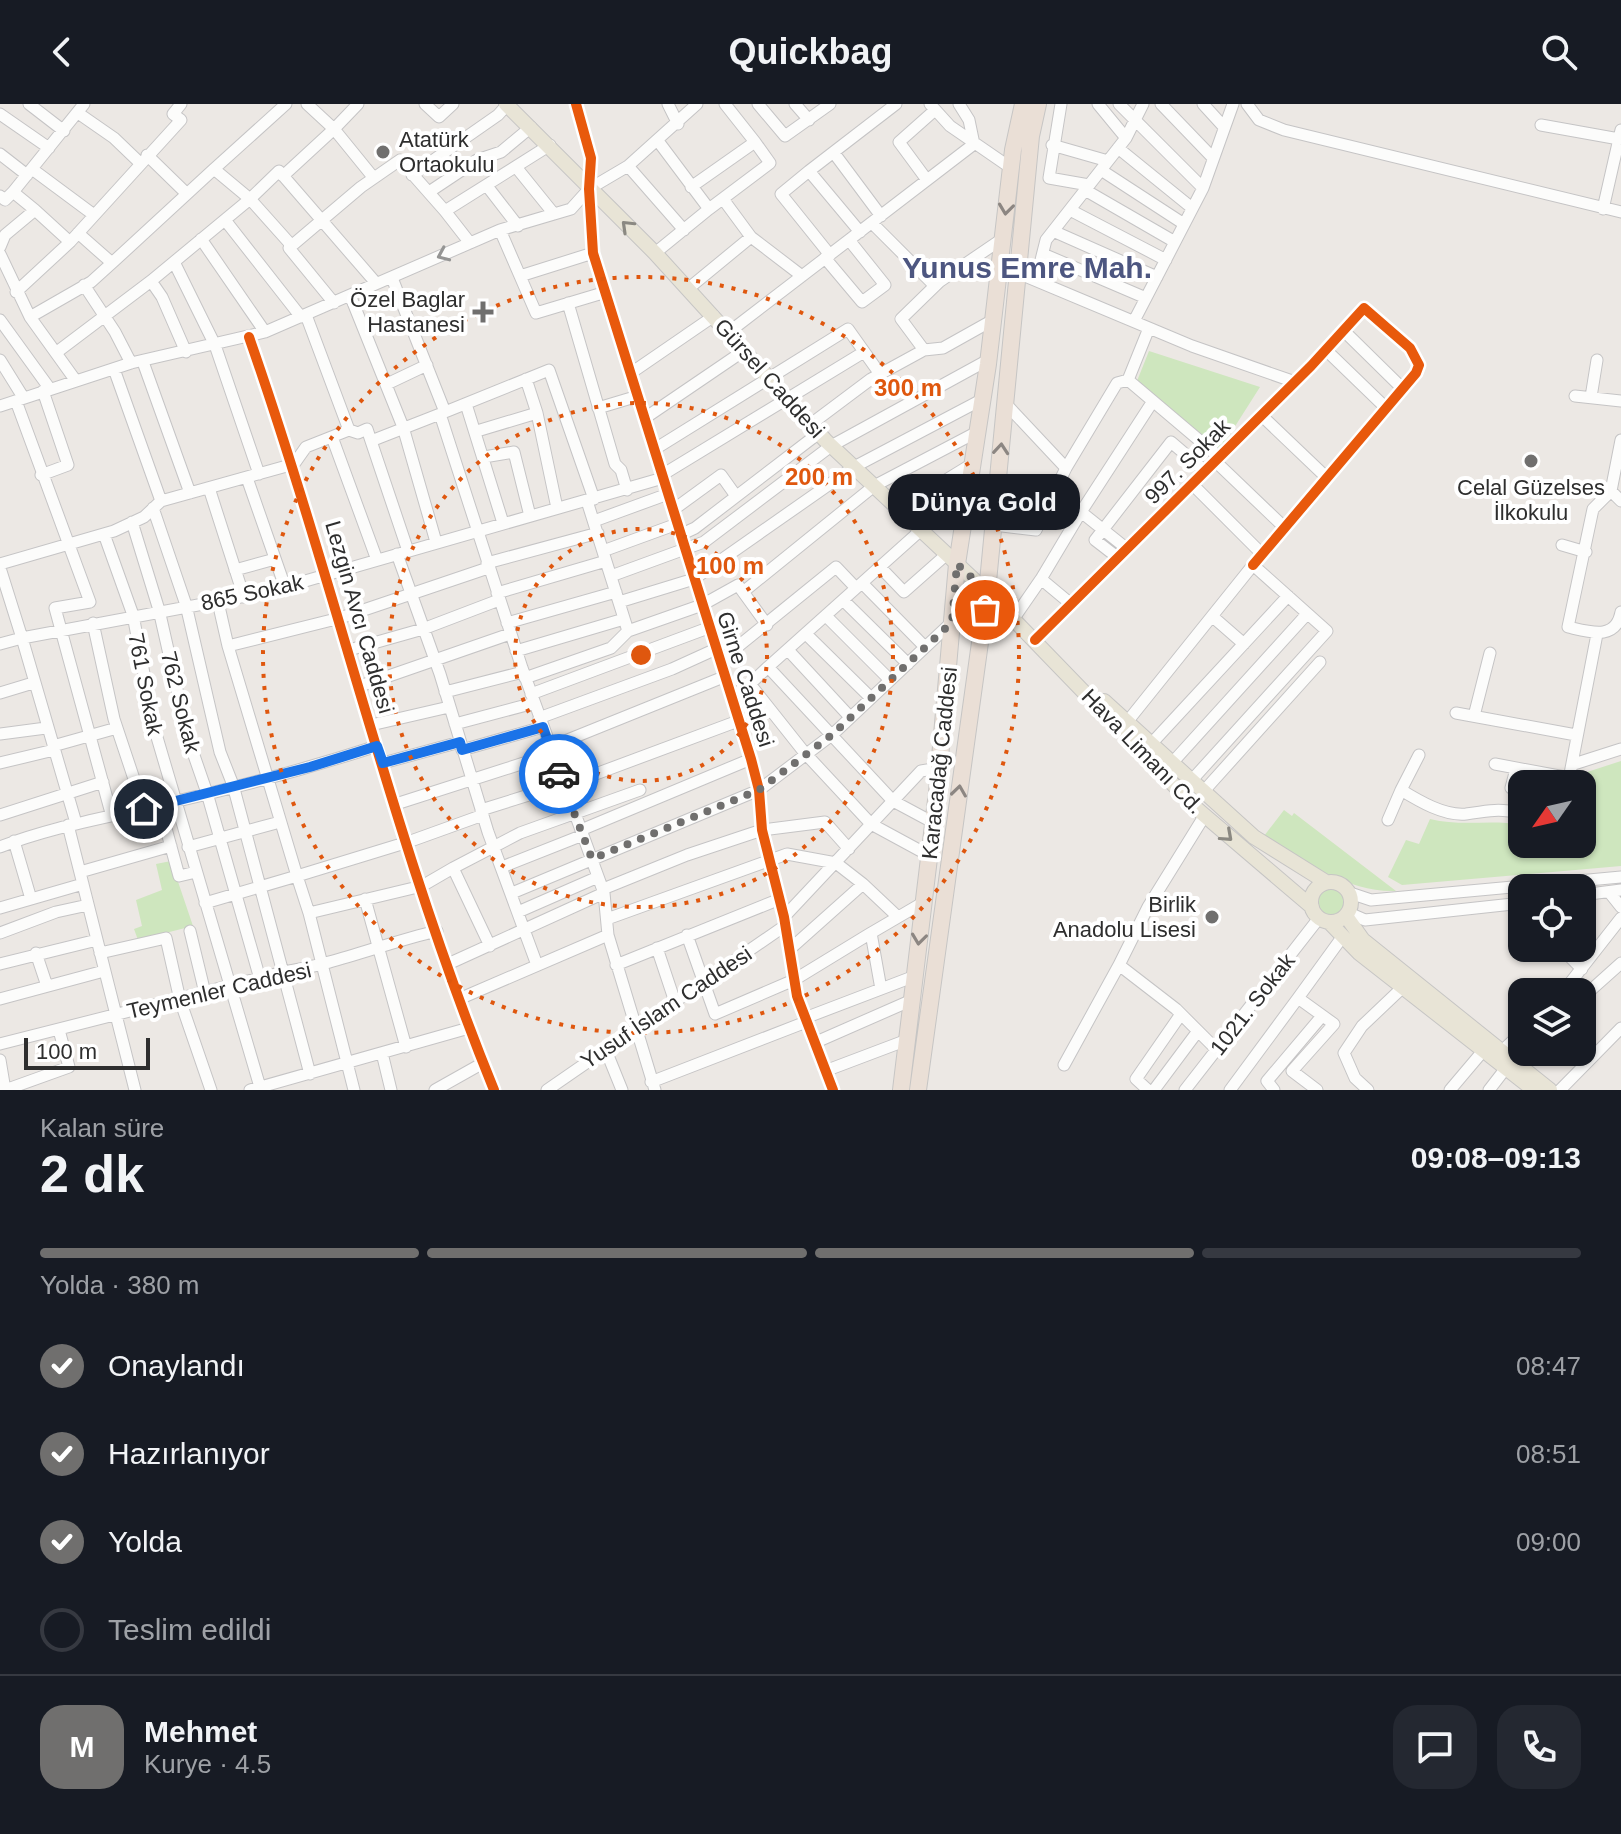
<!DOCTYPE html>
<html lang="tr">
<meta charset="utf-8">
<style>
:root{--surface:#171b24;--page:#242831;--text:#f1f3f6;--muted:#9ea1a6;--line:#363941;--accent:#706f6e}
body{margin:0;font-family:Arial,sans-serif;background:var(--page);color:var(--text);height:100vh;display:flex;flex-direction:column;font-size:30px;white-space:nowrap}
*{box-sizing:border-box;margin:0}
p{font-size:26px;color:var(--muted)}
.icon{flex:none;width:44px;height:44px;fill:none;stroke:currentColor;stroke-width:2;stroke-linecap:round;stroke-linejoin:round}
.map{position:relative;height:986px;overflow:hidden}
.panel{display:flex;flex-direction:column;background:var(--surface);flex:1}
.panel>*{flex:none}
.needle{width:52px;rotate:236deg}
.tools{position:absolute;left:1508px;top:666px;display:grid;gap:16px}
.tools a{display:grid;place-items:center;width:88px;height:88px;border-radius:16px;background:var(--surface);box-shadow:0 2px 6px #0004;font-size:40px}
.scale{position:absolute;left:24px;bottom:20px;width:126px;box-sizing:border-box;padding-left:8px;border:4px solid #2e2e2e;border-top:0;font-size:22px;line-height:28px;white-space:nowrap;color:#2e2e2e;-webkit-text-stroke:6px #fff;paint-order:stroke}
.pin{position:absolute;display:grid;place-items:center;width:68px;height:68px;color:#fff;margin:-34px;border:4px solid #fff;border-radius:50%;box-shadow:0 2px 8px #0007}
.courier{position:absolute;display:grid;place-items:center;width:80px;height:80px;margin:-40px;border:6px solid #1a73e8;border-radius:50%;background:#fff;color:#222;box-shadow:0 2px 10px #0007}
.bubble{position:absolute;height:56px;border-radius:24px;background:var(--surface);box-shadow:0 2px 6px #0004;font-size:26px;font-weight:600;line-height:56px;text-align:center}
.headline em{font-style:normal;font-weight:600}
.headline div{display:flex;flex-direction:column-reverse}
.headline{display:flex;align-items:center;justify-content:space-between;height:136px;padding:0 40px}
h1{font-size:52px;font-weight:600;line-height:60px}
.bar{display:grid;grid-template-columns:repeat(4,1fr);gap:12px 8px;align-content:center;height:96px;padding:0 40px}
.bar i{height:10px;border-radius:6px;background:var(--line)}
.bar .active{background:var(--accent)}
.bar p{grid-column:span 4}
.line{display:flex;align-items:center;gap:20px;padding:0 40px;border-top:2px solid var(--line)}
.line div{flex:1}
.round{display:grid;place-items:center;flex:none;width:84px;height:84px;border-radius:24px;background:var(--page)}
ol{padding:0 40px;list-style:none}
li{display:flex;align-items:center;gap:24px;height:88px}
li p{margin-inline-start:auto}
li .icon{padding:8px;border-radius:50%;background:var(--accent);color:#fff;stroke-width:4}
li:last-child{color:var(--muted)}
li i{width:44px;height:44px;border:4px solid var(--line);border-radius:50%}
header{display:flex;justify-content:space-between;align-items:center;height:104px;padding:0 40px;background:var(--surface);font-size:36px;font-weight:600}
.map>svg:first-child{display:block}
.green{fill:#cee6be}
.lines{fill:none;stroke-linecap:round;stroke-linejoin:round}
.minor-casing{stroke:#c5c4c5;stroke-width:13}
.major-casing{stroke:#c6c5c4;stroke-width:16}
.highway-casing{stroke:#c6c5c4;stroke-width:18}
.minor{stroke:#fcfcfb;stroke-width:11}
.major{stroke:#e8e4d6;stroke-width:14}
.highway{stroke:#eadfd6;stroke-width:16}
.cycleway-casing{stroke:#fff;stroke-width:15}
.cycleway{stroke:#e8590c;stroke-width:10}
.oneway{stroke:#8c8682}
.oneway2{stroke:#8b8982}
.oneway3{stroke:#959594}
.done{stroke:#706f6e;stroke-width:8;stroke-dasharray:0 14.4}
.route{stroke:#1a73e8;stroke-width:10}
.ring{fill:none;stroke:#df570e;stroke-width:4;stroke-dasharray:4 8}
.poi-dot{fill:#706f6e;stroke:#fff;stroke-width:3}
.labels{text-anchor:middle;stroke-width:8;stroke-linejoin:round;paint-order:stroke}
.poi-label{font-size:22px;fill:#2e2e2e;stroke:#fff;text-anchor:end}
.street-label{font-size:22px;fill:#2e2e2e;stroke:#fff}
.district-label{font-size:30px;font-weight:bold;fill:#4d5680;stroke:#fff}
.centre{fill:#df570e;stroke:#fff;stroke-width:4}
.ring-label{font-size:24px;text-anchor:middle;font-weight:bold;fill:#df570e;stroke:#fff;stroke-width:8;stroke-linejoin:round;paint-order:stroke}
</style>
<header><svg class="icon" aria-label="back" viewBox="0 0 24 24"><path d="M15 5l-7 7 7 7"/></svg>Quickbag<svg class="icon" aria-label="search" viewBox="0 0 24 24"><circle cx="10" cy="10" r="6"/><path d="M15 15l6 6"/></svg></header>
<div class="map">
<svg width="1621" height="986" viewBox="0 0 1621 986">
<rect width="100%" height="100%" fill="#ece8e4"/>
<path class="green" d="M 1149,247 L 1260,283 L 1220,346 L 1137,277 Z
M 1621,657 L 1621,762 L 1402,781 L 1388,773 L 1406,736 L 1419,740 L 1430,715 C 1462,723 1491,715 1522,721 L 1522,740 L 1582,740 L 1582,680 L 1575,680 L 1578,671 Z
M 1284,706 L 1292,712 L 1294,709 L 1396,787 C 1348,789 1303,757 1264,732 Z
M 171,757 L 193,822 L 138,836 L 134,825 L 142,822 L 136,796 L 162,786 L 156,760 Z
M1317 797a15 15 0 1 1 30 0a15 15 0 1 1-30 0Z"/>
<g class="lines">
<g class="minor-casing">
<path id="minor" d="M 29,0 L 64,27
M 358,0 L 334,25 L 373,73
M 425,0 L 439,13 L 453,0
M 576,0 L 591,54 L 589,85 L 593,149 L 751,655 L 759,686 L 762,726 L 784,813 L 797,892 L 833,986
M 668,0 L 678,20
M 725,0 L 755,38
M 758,0 L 785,32 L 830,0
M 795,0 L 809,16
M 930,0 L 950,22 L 1011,64
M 1061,0 L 1049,74 L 1089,81
M 1098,0 L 1126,34
M 1119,0 L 1203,84
M 1161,0 L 1213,54
M 1203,0 L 1224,23
M 1247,0 L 1259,16 L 1284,26 L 1621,108
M 78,9 L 114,34 L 139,58
M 0,10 L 49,44
M 1541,21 L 1619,35
M 1052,41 L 1108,57
M 1118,44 L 1192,104
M 834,49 L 881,112
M 0,50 L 27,71
M 147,51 L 187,90
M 628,62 L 684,126
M 516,63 L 554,110
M 32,65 L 94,111
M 1101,66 L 1184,120
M 809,67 L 781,90 L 830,151
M 412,71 L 498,11 L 507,1
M 283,72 L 334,25 L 307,0
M 927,76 L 899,38 L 935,6
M 487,82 L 518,122
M 691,83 L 755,38 L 770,59 L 709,105
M 1085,86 L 1175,138
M 429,88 L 477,56 L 501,48 L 531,23
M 0,92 L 5,96 L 13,88
M 723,95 L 751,133
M 1603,105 L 1621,26
M 35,106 L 13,88 L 84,0
M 1070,106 L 1166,156
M 225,116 L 301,213
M 872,119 L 935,182
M 500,126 L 520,172 L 593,149
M 1053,127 L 1157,173
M 860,128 L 809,67 L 896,0
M 78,129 L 112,159 L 214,65
M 201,135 L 265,228
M 470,139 L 445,107 L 550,41
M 292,142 L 250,95 L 279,67 L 376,179
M 0,143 L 5,131 L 35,106 L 70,138
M 655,149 L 709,105 L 658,37
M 0,150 L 30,213 L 76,277
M 1043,150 L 1146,194
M 825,154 L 862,198 L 885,181 L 849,136
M 174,158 L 215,241 L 259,370
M 1018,169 L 1192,242 L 1295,278
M 520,172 L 536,209 L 606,188
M 392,174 L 445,308 L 440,310
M 1036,176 L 1046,136 L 1126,34 L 1143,0
M 151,177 L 162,193 L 186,248
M 84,181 L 115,228 L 131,259
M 689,184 L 751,133 L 802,172
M 16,188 L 70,138 L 181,16 L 173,10 L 181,0
M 350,191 L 403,323 L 436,438
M 334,199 L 289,144 L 361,83 L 400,56 L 445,107
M 568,199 L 615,360 L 621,366 L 627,386
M 306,211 L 349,326
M 30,213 L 91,178 L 112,159
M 0,216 L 50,285
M 1134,217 L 1203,84 L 1233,0
M 1149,224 L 1128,276 L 1219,353
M 1344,227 L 1403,285
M 729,228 L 974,40 L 969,16 L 959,0
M 249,233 C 336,482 394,741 494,986
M 924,246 L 901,215 L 939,178 L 1002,135
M 1326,246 L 1386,304
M 57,248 L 151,177 L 250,95 L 214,65 L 286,0
M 0,256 L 23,293
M 143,258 L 190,389
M 114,265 L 161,397
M 631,269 L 714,212
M 526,275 L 537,309
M 387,280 L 427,261
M 1575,292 L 1621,297
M 1591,293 L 1597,256
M 16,297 L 90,498 L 55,504 L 111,709
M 1005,299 L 1066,364 L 1117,279 L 1128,276
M 466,300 L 503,419
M 0,302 L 131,259 L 265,228 L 500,126 L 571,105 L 589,85 L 628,62 L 697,0
M 598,304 L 638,292
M 445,308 L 549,266 L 594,395
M 1261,311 L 1326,373
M 645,314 L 745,246
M 811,320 L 871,275 L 924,246 L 943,244 L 993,216
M 477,327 L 537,309 L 557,404
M 332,333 L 377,456
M 1621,336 L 1611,387 L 1593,405 L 1568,523 C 1590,528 1616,537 1621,508
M 371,337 L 440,310 L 522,564 L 604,789 L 608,831 L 655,986
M 655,345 L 848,225 L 880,270
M 484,353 L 514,348 L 530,412
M 1215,357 L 1284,423
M 294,360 L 306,343 L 349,326 L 358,329 L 367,325 L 408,447
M 41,371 L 68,361 L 43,287
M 662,371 L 864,248
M 247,374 L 285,483
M 1192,380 L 1262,450
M 209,384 L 244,493
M 1611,387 L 1621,397
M 587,397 L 628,527 L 702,501 L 738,481 L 767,521
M 153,404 L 186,501 L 220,648 L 233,681 L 310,970
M 899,405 L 972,360
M 673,406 L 721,371 L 736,392
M 1081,408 L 1153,297
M 594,417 L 668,390
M 132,418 L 159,506 L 188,634 L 207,689 L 260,875
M 994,421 L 1036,426 L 1066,364
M 104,430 L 133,511 L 154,623 L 260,983
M 680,431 L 695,424 L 819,329
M 1562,441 L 1586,448
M 603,447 L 677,420
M 397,450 L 440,570 L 488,728 L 537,861
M 1117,453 L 1095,436 L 1171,338 L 1205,367
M 487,459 L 598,429
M 0,460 L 114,427 L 144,413 L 161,397 L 294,360
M 880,463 L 904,488 L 947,450
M 0,464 L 22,534 L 267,488 L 663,374
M 235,466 L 275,455
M 611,472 L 704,438 L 831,342 L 988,256
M 1041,475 L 1081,408 L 1126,444
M 862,479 L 925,543
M 743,488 L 874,382 L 977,328
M 497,489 L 606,457
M 843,496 L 908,560
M 619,498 L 694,475 L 854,363 L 983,295
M 826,512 L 890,576
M 1213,513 L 1244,540
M 1014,514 L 1041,475 L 1071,500
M 93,519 L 114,615 L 144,705
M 507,519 L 616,488
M 806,530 L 871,594
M 1035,536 L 1311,262 L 1364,204 L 1410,244 L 1419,261 L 1416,269 L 1253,461
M 0,540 L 22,534 L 76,719
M 228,542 L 340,514 L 488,464
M 349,546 L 423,525 L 499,496
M 788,546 L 850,613
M 516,547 L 624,515
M 720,557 L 836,463 L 856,484
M 768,563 L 921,426
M 525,574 L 611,544 L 628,527
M 750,580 L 768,563 L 893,697 L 934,719
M 360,582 L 510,530
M 445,588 L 523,568
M 0,589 L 33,579
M 531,590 L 708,524
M 732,592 L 750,580 L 804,648 L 871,720 L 930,752
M 1456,609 L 1576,631
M 1474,612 L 1490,549
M 539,614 L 672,565 L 716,545
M 1127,618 L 1253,461 L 1327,527 L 1191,677
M 455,620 L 534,599
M 371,621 L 449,603
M 0,630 L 46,624
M 1151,640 L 1288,492
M 53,642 L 117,624
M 550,643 L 726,572
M 462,646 L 543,623
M 1419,651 L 1401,686 C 1419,697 1444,712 1466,710 C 1491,707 1495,704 1522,709
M 0,659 L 54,646
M 383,659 L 460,638
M 1172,659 L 1307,510
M 1495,660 L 1570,674
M 1574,660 L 1621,645
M 1568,680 L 1597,530
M 1511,684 L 1516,665
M 1203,688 L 1320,558
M 159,699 L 179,772 L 196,768
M 396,700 L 552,650
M 481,706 L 593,671 L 738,617
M 0,711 L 103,678
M 1388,716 L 1401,686
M 68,721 L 135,986
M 581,726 L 751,655
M 14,737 L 31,795
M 0,743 C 46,725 94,716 142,705 C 220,688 300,667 377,642
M 188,743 L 280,718
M 502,763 L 583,731
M 453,764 L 520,729 L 640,686
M 80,768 L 171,742
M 603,785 L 687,751 L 762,726 L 825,718 L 849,745
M 1609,788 L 1621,803
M 512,789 L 759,686 L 833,630 L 952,518
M 1350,789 L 1371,796 L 1621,773
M 1582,791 L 1621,786
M 365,795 L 406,943
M 205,799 L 297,772 L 228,542 L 218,498
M 0,804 L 83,780
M 518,808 L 598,773
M 309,809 L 297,772 L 408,738 L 483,711
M 1349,809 L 1365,816 L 1522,799
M 784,813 L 921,667 L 939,664
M 607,815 L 787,750 L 836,759 L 863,780
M 190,827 L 205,889
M 0,829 L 56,808 L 88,801
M 871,829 L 924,798
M 687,831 L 715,910 L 794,876 L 871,829 L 881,885
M 657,844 L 675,898
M 1561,844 L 1582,865
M 789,846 L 863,780 L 898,813
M 36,849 L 47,882
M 100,849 L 166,834 L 180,896 L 211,986
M 0,860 L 97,836
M 448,860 L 604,789
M 616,861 L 780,795
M 1119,861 L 1148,803 L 1205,711
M 1563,888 L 1621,814
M 1582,894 L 1621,859
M 0,895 L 104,867
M 459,895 L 608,831
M 805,914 L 915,872
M 814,939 L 912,896
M 0,940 L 283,868 C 336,860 385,839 437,827
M 605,944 L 622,986
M 1502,947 L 1522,928
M 382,949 L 391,986
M 0,956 L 5,986 L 69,963 L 59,926
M 1516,960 L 1528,948
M 1064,961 L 1119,861 L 1176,905 L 1217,946
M 825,967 L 907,936
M 651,978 L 806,918
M 250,986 L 469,924
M 354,986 L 309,809 L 422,782 L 453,764 L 490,842
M 435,986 L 483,959
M 547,986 L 786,821
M 1148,986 L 1136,975 L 1181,910
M 1154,986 L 1198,927
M 1185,986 L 1319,814
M 1230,986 L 1298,894
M 1274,986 L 1267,977 L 1322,912
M 1317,986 L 1292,967 L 1334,920 L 1298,894 L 1343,832
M 1368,986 L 1355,974 L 1344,949 L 1362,922 L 1402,884
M 1450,986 L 1483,947
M 1489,986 L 1506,964
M 1560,986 L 1621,924"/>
</g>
<g class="major-casing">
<path id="major" d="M 506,0 L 655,149 L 825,336 L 987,488 L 1197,705 L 1312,803
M 1104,597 L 1254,733 L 1326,778
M1311 798a20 20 0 1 1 40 0a20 20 0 1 1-40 0Z
M 1346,812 L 1363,836 L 1550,986
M 1329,818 L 1359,849 L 1534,986"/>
</g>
<g class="highway-casing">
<path id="highway" d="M 901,986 L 937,688 L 957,460 L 988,260 L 1013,46 L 1023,0
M 918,986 L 987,488 L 1031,32 L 1038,0"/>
</g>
<use href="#minor" class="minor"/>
<use href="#major" class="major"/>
<use href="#highway" class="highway"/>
<g class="cycleway-casing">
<path id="cycleway" d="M 576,0 L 591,54 L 589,85 L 593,149 L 751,655 L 759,686 L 762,726 L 784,813 L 797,892 L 833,986
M 249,233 C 336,482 394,741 494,986
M 1035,536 L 1311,262 L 1364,204 L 1410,244 L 1419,261 L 1416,269 L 1253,461"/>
</g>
<use href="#cycleway" class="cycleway"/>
</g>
<defs><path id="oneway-chevron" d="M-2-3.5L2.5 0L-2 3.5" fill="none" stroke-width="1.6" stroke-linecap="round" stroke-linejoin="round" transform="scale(2)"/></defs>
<g class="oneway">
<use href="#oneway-chevron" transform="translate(1006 105) rotate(97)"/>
<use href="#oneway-chevron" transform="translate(1001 345) rotate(-85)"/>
<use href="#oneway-chevron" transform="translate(959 687) rotate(-82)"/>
<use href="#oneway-chevron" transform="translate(919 835) rotate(97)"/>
</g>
<g class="oneway2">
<use href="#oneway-chevron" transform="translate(627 122) rotate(-136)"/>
<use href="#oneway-chevron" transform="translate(1227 732) rotate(42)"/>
</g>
<use class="oneway3" href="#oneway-chevron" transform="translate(443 151) rotate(156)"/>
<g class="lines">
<path class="done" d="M 559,670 L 592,755 L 759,686 L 833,630 L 952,518 L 957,460 L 987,488 L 985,506"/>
<path class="route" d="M 144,705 L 310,663 L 377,642 L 383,659 L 460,638 L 462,646 L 543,623 L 559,670"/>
</g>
<g class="ring">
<circle cx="641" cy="551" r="126"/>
<circle cx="641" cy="551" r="252"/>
<circle cx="641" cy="551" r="378"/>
</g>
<g class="poi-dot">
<circle cx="383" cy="48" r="8"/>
<path d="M479 196h8v8h8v8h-8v8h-8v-8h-8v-8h8z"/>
<circle cx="1531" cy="357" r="8"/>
<circle cx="1212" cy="813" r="8"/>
</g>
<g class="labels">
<g class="poi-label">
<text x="399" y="43" text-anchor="start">Atatürk<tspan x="399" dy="25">Ortaokulu</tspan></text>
<text x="465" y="203">Özel Baglar<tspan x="465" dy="25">Hastanesi</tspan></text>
<text x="1531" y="391" text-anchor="middle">Celal Güzelses<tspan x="1531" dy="25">İlkokulu</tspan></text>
<text x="1196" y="808">Birlik<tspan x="1196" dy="25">Anadolu Lisesi</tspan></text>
</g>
<g class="street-label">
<text transform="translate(770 274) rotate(48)" y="8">Gürsel Caddesi</text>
<text transform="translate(1187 357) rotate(-45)" y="8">997. Sokak</text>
<text transform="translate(252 488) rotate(-12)" y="8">865 Sokak</text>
<text transform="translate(360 513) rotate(74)" y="8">Lezgin Avcı Caddesi</text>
<text transform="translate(746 575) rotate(72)" y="8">Girne Caddesi</text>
<text transform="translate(146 580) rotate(79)" y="8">761 Sokak</text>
<text transform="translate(181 598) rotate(76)" y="8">762 Sokak</text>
<text transform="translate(1143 647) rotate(46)" y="8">Hava Limanı Cd.</text>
<text transform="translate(939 659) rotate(-84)" y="8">Karacadağ Caddesi</text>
<text transform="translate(219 886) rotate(-13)" y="8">Teymenler Caddesi</text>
<text transform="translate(1252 900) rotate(-52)" y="8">1021. Sokak</text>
<text transform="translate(666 903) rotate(-34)" y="8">Yusuf İslam Caddesi</text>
</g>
<g class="district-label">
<text x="1027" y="174">Yunus Emre Mah.</text>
</g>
</g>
<circle cx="641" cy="551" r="12" class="centre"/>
<g class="ring-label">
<text x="908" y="292">300 m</text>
<text x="819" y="381">200 m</text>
<text x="730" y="470">100 m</text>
</g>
</svg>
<div class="tools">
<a><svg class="needle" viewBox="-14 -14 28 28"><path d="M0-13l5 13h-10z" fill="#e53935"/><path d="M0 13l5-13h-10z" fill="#9ea1a6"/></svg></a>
<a><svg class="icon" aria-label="locate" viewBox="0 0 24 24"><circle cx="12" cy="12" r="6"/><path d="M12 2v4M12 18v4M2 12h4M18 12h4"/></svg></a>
<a><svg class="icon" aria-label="layers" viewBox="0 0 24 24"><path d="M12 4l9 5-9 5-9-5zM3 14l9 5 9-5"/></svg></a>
</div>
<div class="scale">100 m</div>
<div class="pin" style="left:985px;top:506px;background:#ea580c"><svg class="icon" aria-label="bag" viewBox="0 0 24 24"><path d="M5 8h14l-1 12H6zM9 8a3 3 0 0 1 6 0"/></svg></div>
<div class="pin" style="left:144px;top:705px;background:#1f2937"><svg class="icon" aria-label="home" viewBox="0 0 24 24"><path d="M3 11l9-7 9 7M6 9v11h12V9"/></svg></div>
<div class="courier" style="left:559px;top:670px"><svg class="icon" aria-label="car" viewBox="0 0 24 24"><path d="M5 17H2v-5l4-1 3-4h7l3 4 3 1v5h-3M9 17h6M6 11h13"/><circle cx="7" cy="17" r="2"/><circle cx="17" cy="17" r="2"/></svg></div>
<div class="bubble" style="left:888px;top:370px;width:192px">Dünya Gold</div>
</div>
<section class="panel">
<div class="headline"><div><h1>2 dk</h1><p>Kalan süre</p></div><em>09:08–09:13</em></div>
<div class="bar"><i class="active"></i><i class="active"></i><i class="active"></i><i></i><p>Yolda · 380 m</p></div>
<ol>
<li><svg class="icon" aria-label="check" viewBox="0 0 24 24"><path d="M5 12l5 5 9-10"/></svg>Onaylandı<p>08:47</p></li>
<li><svg class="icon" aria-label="check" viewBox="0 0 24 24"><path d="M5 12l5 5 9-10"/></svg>Hazırlanıyor<p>08:51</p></li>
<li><svg class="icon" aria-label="check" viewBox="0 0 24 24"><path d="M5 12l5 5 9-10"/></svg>Yolda<p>09:00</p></li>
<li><i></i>Teslim edildi</li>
</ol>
<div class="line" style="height:144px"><b class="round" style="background:var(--accent);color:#fff">M</b><div><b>Mehmet</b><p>Kurye · 4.5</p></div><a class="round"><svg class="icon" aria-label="chat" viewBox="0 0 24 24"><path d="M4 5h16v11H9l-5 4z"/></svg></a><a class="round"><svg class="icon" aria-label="phone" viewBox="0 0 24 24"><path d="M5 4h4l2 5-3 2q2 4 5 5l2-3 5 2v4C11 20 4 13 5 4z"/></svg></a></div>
</section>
